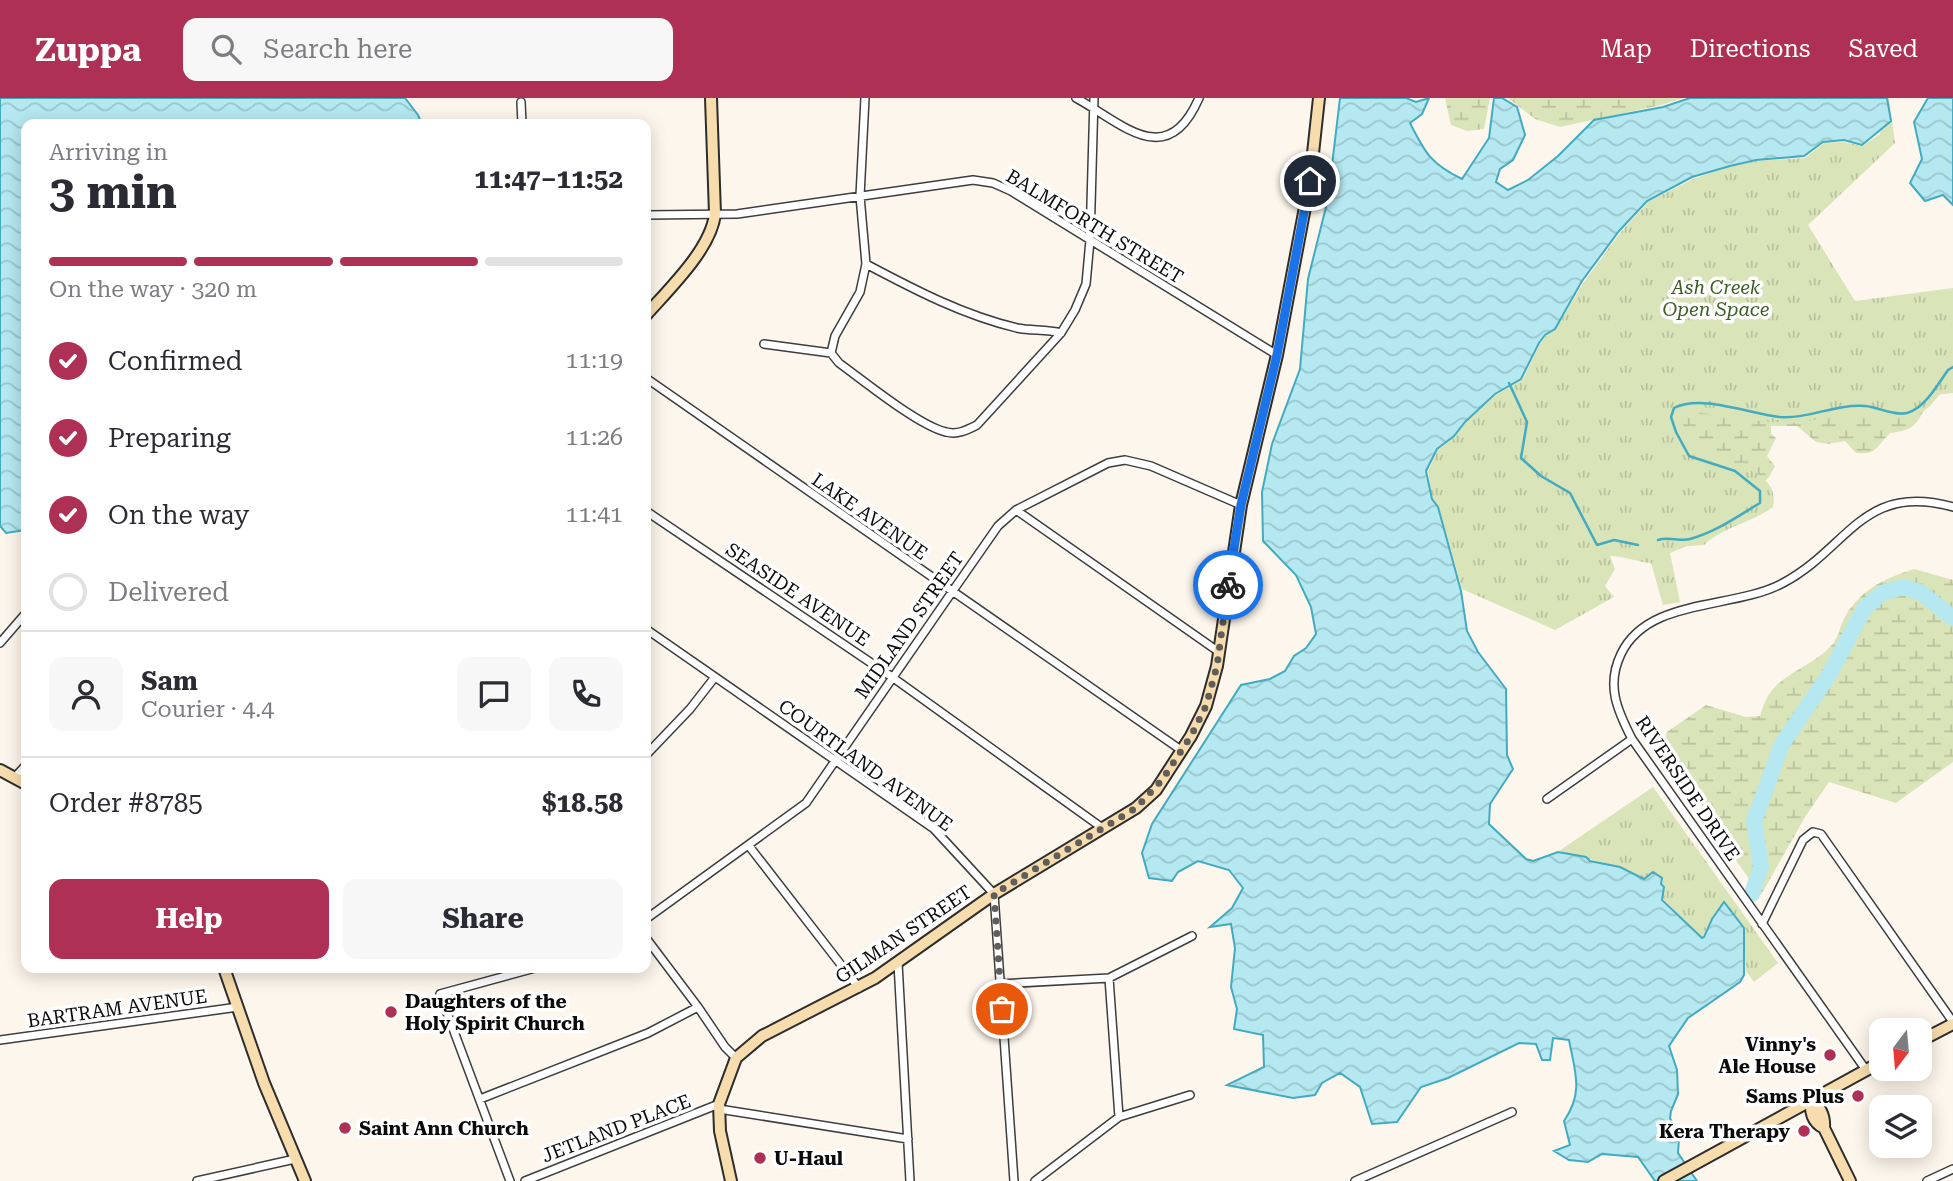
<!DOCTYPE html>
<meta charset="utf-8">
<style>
:root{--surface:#fff;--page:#f7f7f7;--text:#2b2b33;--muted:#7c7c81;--line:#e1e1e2;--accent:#ae3155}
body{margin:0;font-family:"Roboto Serif",serif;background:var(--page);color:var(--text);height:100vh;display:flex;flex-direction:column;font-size:26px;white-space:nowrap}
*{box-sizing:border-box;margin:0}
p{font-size:23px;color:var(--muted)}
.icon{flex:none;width:38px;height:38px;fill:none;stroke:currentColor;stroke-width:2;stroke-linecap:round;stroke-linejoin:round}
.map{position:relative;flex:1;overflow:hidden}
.side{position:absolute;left:21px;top:21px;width:630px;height:854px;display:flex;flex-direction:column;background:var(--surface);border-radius:14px;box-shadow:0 4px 18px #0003}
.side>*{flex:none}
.needle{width:46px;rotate:196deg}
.fabs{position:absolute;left:1869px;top:920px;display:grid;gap:14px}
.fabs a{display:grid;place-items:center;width:63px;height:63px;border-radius:14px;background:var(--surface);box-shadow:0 4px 18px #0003;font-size:35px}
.pin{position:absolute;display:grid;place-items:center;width:60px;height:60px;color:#fff;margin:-30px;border:4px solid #fff;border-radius:50%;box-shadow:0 2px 7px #0007}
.courier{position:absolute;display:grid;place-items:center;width:70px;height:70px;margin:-35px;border:5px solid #1a73e8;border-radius:50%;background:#fff;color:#222;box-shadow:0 2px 9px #0007}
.overview em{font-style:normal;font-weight:700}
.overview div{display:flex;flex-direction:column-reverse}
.overview{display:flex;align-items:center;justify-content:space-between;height:119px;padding:0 28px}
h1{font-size:46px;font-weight:700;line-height:52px}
.bar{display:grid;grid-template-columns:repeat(4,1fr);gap:10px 7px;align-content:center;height:84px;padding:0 28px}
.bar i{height:9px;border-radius:5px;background:var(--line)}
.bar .active{background:var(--accent)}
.bar p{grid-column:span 4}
.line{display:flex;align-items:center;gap:18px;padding:0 28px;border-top:2px solid var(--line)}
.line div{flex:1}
.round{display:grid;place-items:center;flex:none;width:74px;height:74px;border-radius:14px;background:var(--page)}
ol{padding:0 28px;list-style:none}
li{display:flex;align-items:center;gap:21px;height:77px}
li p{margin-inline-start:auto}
li .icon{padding:7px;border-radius:50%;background:var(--accent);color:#fff;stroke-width:4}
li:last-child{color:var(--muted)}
li i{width:38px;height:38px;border:4px solid var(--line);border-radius:50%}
.cta{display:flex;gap:14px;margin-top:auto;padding:14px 28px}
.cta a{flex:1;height:80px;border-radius:14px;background:var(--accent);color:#fff;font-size:28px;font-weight:700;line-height:80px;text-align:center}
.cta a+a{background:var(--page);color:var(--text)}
header{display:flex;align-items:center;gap:42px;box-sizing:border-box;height:98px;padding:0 35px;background:var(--accent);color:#fff}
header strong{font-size:33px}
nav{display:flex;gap:38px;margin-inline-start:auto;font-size:24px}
.search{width:490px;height:63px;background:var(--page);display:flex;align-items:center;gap:18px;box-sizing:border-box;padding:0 24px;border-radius:14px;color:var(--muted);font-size:26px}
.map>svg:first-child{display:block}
.wetland{fill:url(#wetland-marsh)}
.park{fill:url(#park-tufts)}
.water{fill:url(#water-waves);stroke:#43abc0;stroke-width:2}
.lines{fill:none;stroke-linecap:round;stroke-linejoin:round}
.stream{stroke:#43abc0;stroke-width:2.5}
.river{stroke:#b5e8f0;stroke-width:16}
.street-casing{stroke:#3e3e3e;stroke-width:10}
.secondary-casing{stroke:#2d2d2d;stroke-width:14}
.street{stroke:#fff;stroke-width:7}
.secondary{stroke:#f7ddad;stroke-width:10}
.done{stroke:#605d5a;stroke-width:7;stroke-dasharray:0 12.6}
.route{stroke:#1a73e8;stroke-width:9}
.poi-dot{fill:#ae3155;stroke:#fff;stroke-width:2.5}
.labels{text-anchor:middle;stroke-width:7;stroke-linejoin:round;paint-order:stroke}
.street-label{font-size:19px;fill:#0b0b0b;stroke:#fff}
.park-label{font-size:19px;font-style:italic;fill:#3c5c23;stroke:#fff}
.poi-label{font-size:19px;font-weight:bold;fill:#0b0b0b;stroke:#fff;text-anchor:start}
</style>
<header>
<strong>Zuppa</strong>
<div class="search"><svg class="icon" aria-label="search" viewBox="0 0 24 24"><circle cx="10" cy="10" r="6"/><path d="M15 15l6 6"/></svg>Search here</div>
<nav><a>Map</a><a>Directions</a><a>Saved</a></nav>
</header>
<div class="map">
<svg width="1953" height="1083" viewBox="0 0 1953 1083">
<defs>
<pattern id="wetland-marsh" width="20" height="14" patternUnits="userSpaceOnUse" patternTransform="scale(1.75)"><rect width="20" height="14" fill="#d9e4b9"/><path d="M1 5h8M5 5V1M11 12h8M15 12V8" fill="none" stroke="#b9c29e"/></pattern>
<pattern id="park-tufts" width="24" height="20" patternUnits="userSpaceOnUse" patternTransform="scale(1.75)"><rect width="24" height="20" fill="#d9e4b9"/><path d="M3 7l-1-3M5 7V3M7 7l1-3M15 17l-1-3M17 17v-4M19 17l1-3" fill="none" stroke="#b9c29e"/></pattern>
<pattern id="water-waves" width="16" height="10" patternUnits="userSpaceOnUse" patternTransform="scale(1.75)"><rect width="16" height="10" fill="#b5e8f0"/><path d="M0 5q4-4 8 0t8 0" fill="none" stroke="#9ac6cc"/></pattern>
</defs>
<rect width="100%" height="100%" fill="#fdf6ec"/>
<path class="wetland" d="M 1445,0 L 1490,0 L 1484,31 L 1467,33 L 1451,27 Z
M 1508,0 L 1684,0 L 1661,7 L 1560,29 L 1535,21 Z
M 1953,206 L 1953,295 L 1935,297 C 1916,318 1923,332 1890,335 C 1876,348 1878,357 1856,355 L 1845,343 L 1828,346 L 1816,344 L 1797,328 L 1771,328 L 1771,336 L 1776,340 L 1767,358 L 1775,368 L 1769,379 L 1740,407 L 1611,312 Z
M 1914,471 L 1953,482 L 1953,664 L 1896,705 L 1829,684 L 1805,719 L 1761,797 L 1737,764 L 1726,735 L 1660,658 L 1667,634 L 1706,607 L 1746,619 L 1760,618 C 1762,612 1764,604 1768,598 C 1782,575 1813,568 1831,548 C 1838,541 1840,528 1845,519 C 1860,492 1885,480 1914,471 Z"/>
<path class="park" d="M 1887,0 L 1889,0 L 1895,45 L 1808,127 L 1855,203 L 1953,190 L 1953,294 L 1944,291 L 1930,308 L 1916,319 L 1856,316 L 1793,325 L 1758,323 L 1697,314 L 1686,316 L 1682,323 C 1685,332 1687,340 1694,347 C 1715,369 1782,366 1773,409 C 1751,425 1723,429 1704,447 L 1687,448 L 1670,455 L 1680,504 L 1663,507 L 1651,465 C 1637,464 1624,458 1610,458 L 1615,471 L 1605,488 L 1614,499 L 1555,532 L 1462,491 L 1439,410 L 1432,399 L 1428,373 L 1438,352 L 1454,339 L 1465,325 L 1496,297 L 1523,281 L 1540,246 L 1546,238 L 1555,232 L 1584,184 L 1620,135 L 1648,104 L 1693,81 L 1731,68 L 1756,63 L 1805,60 L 1824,45 L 1844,44 L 1862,48 L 1880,36 Z
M 1653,689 L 1778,865 L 1754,884 L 1746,873 L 1743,830 L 1724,804 L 1711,821 L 1702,840 L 1662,800 L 1664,789 L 1662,786 L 1662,779 L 1653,774 L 1644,781 L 1620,769 L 1559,753 Z"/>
<path class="water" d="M 0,0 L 405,0 L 418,17 L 422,26 L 26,26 L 26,432 L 6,435 L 0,428 Z
M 1340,0 L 1406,0 L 1416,4 L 1429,0 L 1422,16 L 1410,25 C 1425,55 1431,66 1462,81 L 1489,40 L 1494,0 L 1502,0 L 1517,9 L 1525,37 L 1513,62 L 1500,71 L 1496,84 L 1508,92 L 1528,82 L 1558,58 L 1594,22 L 1663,9 L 1690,0 L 1887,0 L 1891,23 L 1862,47 L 1844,42 L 1823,44 L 1804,58 L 1756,62 L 1730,68 L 1692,79 L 1647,103 L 1619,133 L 1582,183 L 1555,231 L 1545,237 L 1539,245 L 1521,281 L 1495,296 L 1465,324 L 1454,338 L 1437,351 L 1426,373 L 1432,401 L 1438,409 L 1461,493 L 1467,533 L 1478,554 L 1506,591 L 1507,657 L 1513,671 L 1490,706 L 1489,726 L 1526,761 L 1533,763 L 1558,754 L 1586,759 L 1590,763 L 1620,769 L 1644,781 L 1653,774 L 1662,780 L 1661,786 L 1664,789 L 1662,802 L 1702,840 L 1704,839 L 1712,821 L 1724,804 L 1744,830 L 1744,877 L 1740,884 L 1688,920 L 1669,948 L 1677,972 L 1678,996 L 1671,1013 L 1670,1020 L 1679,1041 L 1678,1055 L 1697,1083 L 1655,1083 L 1638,1059 L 1602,1056 L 1588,1064 L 1569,1062 L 1554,1053 L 1570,1047 L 1564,1023 C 1584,994 1575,974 1569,942 L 1553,940 L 1550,962 L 1542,962 L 1536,946 L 1519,945 L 1448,980 L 1421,989 L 1397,1024 L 1372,1026 L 1360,989 L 1340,975 L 1322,985 L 1315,997 L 1293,1000 L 1227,987 L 1264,969 L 1263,937 L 1234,931 L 1237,911 L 1231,889 L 1235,850 L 1231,826 L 1210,829 L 1232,810 L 1243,790 L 1229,772 L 1198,763 L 1178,774 L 1172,783 L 1149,780 L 1142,755 L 1152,726 L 1241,587 L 1270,581 L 1285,573 L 1294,558 L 1306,550 L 1316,536 L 1311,509 L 1296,477 L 1263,443 L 1262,394 L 1272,346 L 1300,271 L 1308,181 L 1328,101 Z
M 1928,0 L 1953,0 L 1953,107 L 1943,97 L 1925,103 L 1910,85 L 1922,61 L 1914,24 Z"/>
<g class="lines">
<path class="stream" d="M 1509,285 L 1527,324 L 1521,360 L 1541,378 L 1570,395 L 1597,447 L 1614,442 L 1638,447
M 1658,442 C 1669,438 1680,444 1690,441 C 1716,434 1738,418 1760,405 L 1760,393 L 1735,373 L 1689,358 L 1676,334 L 1671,319 L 1674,310 C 1702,296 1749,316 1780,319 C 1809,321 1834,306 1865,308 C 1878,309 1894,318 1907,315 C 1925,310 1938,286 1948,272 L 1953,269"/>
<path class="river" d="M 1752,796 L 1761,768 L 1754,723 L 1782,646 L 1829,577 L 1864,511 L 1882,495 L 1903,489 L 1920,494 L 1953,520"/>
<g class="street-casing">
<path id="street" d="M 865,0 L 860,98 L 866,166 L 860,194 L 835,238 L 831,255 L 839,265 C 864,283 919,328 946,334 C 958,337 967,332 977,327 L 1061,235 L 1075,212 L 1086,186 L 1090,142 L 1094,0
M 1076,0 C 1122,25 1167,74 1199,0
M 521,4 L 522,26
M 646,117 L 737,116 L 973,82 L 993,85 L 1011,93 L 1277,257
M 866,166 C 915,192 963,217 1017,230 C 1032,233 1046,231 1061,235
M 764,246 L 831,255
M 646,280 L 1181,652
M 1016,412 L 1219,554
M 646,413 L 892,579 L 1101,729
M 646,531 L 934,731 L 994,796 L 1014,1083
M 0,545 L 26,515
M 646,657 L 690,611 L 715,579
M 14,680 L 26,667
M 1547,701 L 1632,641
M 749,748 L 859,890
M 646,821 L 806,705 L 952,494 L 998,428 L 1016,412 L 1108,365 L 1125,362 L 1151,368 L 1241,407
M 1762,826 L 1803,742 L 1813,734 L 1821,736 L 1953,924
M 646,840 L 698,909 L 725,949 L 736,960
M 898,865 L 910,1083
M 1109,880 L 1119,1019
M 1000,886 L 1109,880 L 1192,838
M 0,942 L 238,909
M 1866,972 L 1632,641 C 1617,612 1606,587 1621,556 C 1648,499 1733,512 1783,485 C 1849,450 1862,384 1953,409
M 480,1001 L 648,935 L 698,909
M 719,1011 L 908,1041
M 197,1083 L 295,1061
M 510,1083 L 440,896 L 535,870
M 525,1083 L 719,1006
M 1035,1083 L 1119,1019 L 1190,997
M 1355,1083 L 1512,1014
M 1927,1083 L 1953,1071"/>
</g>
<g class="secondary-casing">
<path id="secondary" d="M 646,217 C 669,191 711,151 715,116 L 711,0
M 0,672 L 26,686
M 224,870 L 264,985 L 305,1083
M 1920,943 L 1953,926
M 1811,1001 C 1820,1009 1825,1017 1824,1030 L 1850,1083
M 1811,1001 C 1810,1014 1812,1024 1824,1030
M 731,1083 L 720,1033 L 719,1006 L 736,960 L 762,938 L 875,880 L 994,796 L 1136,710 L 1156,692 L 1191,638 L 1206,608 L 1217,568 L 1241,407 L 1277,257 L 1310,83 L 1319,0
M 1664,1083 L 1881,964"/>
</g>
<use href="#street" class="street"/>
<use href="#secondary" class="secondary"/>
</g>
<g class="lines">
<path class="done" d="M 1002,911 L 994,796 L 1136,710 L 1162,682 L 1191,638 L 1206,608 L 1217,568 L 1228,487"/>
<path class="route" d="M 1228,487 L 1241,407 L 1277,257 L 1310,83"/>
</g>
<g class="poi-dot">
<circle cx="391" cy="914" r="7"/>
<circle cx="1830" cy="957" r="7"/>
<circle cx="1858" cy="998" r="7"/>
<circle cx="345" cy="1030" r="7"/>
<circle cx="1804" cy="1033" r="7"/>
<circle cx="760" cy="1060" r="7"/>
</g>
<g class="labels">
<g class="street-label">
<text transform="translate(1095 128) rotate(31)" y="7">BALMFORTH STREET</text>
<text transform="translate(870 418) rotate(35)" y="7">LAKE AVENUE</text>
<text transform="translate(798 496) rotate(34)" y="7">SEASIDE AVENUE</text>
<text transform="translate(909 527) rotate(-55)" y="7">MIDLAND STREET</text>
<text transform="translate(866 667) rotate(36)" y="7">COURTLAND AVENUE</text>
<text transform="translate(1688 690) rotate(56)" y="7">RIVERSIDE DRIVE</text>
<text transform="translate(903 836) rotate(-34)" y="7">GILMAN STREET</text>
<text transform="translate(117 910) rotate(-8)" y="7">BARTRAM AVENUE</text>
<text transform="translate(616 1030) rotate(-21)" y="7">JETLAND PLACE</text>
</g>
<g class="park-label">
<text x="1716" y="196">Ash Creek<tspan x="1716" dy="22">Open Space</tspan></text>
</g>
<g class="poi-label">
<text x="405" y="910">Daughters of the<tspan x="405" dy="22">Holy Spirit Church</tspan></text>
<text x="1816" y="953" text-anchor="end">Vinny's<tspan x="1816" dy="22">Ale House</tspan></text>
<text x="1844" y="1005" text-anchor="end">Sams Plus</text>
<text x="359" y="1037">Saint Ann Church</text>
<text x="1790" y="1040" text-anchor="end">Kera Therapy</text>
<text x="774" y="1067">U-Haul</text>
</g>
</g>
</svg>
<div class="fabs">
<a><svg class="needle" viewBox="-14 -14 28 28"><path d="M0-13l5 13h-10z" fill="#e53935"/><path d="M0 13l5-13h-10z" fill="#7c7c81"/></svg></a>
<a><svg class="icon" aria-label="layers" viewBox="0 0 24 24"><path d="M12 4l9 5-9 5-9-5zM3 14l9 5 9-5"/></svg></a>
</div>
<div class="pin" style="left:1002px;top:911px;background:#ea580c"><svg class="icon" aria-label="bag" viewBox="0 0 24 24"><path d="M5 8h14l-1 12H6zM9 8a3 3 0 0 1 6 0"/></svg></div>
<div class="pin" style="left:1310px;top:83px;background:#1f2937"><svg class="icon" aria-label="home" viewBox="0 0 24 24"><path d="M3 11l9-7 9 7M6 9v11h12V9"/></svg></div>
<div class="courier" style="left:1228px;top:487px"><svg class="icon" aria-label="bike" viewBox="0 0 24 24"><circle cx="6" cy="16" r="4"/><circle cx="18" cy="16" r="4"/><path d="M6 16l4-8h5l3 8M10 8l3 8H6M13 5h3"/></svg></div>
<section class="side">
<div class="overview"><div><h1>3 min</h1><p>Arriving in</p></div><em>11:47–11:52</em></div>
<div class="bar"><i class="active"></i><i class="active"></i><i class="active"></i><i></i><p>On the way · 320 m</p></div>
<ol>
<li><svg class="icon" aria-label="check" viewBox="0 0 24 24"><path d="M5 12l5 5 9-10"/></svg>Confirmed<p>11:19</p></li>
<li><svg class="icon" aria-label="check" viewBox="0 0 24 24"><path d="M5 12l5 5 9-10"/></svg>Preparing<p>11:26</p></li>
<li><svg class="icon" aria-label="check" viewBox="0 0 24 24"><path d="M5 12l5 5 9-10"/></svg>On the way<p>11:41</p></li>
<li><i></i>Delivered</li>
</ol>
<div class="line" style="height:126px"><a class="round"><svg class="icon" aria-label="person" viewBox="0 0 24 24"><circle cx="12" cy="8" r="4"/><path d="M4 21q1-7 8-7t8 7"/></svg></a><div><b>Sam</b><p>Courier · 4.4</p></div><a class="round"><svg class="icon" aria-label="chat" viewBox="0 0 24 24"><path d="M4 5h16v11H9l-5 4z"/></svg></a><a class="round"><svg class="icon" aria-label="phone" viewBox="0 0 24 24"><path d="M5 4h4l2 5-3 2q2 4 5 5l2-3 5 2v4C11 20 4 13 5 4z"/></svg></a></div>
<div class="line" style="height:91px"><div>Order #8785</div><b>$18.58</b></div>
<div class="cta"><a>Help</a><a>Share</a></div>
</section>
</div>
